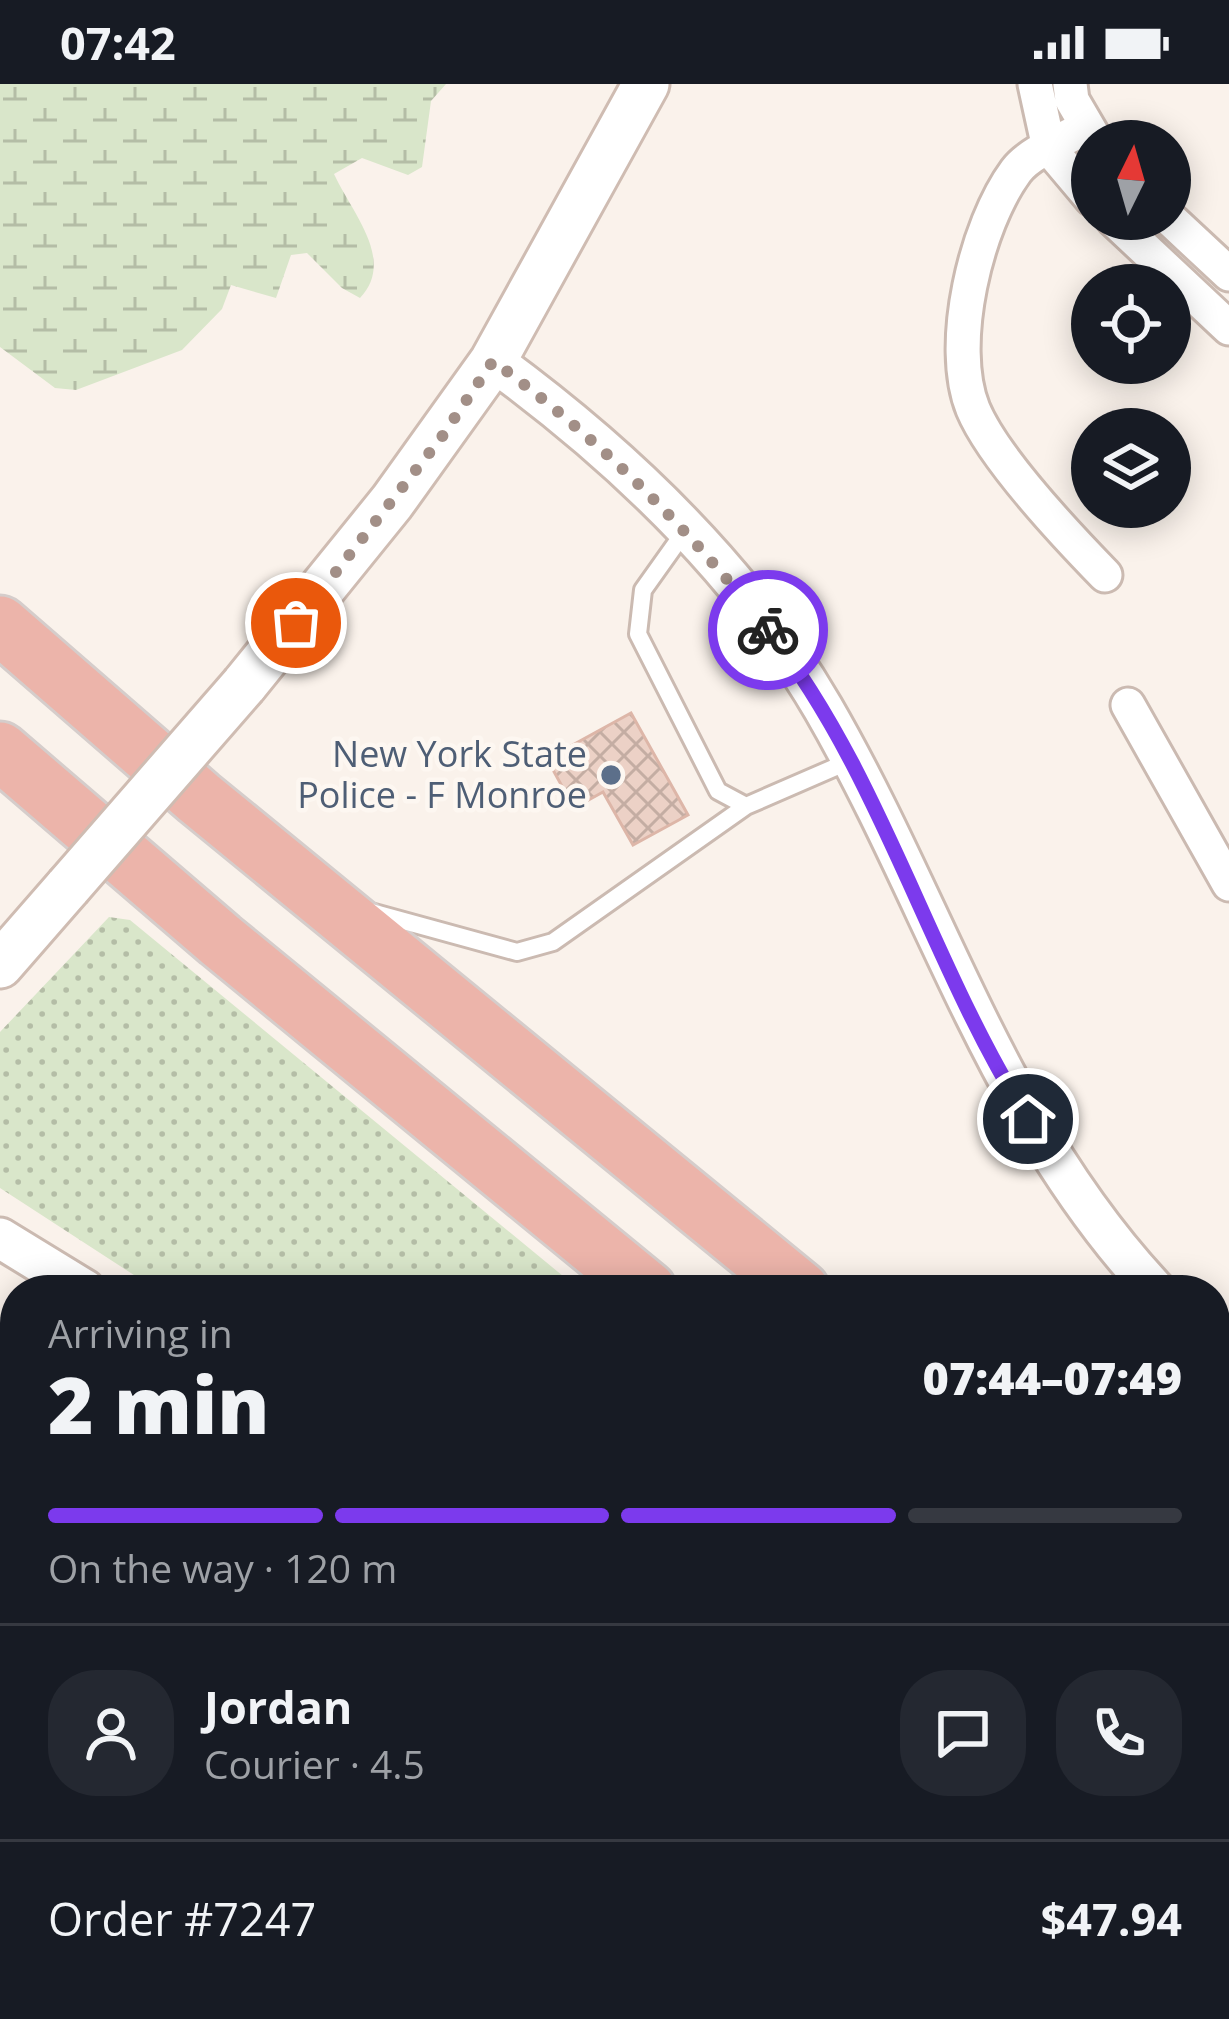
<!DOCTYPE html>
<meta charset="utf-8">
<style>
:root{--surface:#171b24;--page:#242831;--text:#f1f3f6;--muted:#9ea1a6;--line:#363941;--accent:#7c3aed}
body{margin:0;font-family:"Open Sans",sans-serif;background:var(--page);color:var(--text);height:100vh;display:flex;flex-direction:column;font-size:45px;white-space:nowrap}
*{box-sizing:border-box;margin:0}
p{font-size:39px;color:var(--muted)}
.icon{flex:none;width:66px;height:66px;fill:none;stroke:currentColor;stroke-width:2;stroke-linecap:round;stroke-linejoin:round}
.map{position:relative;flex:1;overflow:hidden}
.drawer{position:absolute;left:0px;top:1191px;width:1230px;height:744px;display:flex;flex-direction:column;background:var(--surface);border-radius:48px 48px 0 0;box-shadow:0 6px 30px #0003}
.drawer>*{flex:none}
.needle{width:78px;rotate:5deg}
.controls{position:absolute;left:1071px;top:36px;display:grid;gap:24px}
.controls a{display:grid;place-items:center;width:120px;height:120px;border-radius:50%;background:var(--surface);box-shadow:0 6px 30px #0003;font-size:60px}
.pin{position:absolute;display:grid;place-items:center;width:102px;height:102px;color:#fff;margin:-51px;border:6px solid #fff;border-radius:50%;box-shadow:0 3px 12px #0007}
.courier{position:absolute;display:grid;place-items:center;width:120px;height:120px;margin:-60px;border:9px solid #7c3aed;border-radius:50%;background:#fff;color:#222;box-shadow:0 3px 15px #0007}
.headline em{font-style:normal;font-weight:800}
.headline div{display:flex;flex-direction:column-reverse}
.headline{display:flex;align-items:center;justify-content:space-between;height:204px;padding:0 48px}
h1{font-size:78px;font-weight:800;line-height:90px}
.bar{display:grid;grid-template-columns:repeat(4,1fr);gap:18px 12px;align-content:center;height:144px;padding:0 48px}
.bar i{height:15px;border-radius:9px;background:var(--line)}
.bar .current{background:var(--accent)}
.bar p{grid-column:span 4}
.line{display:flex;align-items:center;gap:30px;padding:0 48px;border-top:3px solid var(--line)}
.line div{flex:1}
.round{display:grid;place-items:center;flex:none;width:126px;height:126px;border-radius:48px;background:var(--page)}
.status{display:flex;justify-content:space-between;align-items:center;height:84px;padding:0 60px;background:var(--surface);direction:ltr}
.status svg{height:33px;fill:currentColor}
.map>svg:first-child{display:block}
.grass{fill:url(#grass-dots)}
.wetland{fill:url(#wetland-marsh)}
.building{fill:url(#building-cross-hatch);stroke:#ddb6a8;stroke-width:3}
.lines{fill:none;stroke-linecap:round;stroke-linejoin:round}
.service-casing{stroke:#cbbab1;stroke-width:22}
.minor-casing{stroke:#cbbab1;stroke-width:39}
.tertiary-casing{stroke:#cbbab1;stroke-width:45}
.secondary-casing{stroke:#cfbcb2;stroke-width:51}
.motorway-casing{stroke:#d5cdcb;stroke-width:63}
.service{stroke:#fff;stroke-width:16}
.minor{stroke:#fff;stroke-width:33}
.tertiary{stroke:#fff;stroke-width:39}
.secondary{stroke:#fff;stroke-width:45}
.motorway{stroke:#ecb4aa;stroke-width:57}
.secondary-bridge-casing{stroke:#cfbcb2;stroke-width:51;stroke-linecap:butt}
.secondary-bridge{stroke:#fff;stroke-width:45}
.done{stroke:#a28f87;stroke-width:12;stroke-dasharray:0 21.6}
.route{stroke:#7c3aed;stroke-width:15}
.service-dot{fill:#5c6f8a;stroke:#fdf7f1;stroke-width:4.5}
.labels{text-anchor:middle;stroke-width:9;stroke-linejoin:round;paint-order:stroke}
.service-label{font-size:36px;fill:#4e5e75;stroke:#fdf7f1;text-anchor:end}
</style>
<div class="status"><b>07:42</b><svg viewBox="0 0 49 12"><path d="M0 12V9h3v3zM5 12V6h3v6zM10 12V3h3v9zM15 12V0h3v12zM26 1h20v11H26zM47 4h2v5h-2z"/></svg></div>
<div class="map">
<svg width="1229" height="1935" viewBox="0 0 1229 1935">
<defs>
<pattern id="grass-dots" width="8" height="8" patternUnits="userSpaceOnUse" patternTransform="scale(3)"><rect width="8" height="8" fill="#d9e6ca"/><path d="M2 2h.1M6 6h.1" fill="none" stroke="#b4bda6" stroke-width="1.8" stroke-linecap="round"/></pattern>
<pattern id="wetland-marsh" width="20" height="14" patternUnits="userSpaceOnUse" patternTransform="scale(3)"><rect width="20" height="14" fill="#d9e6ca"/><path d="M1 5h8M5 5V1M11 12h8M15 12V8" fill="none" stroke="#b4bda6"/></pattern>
<pattern id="building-cross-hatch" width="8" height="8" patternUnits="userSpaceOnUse" patternTransform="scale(3)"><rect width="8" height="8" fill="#ecd1c6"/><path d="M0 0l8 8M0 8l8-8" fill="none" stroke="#c4ada3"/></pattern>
</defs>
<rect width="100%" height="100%" fill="#faf2eb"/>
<path class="grass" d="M 109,833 L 130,836 L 580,1206 L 157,1206 L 0,1104 L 0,948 Z
M 1215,1720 L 1229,1731 L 1229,1935 L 1049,1935 L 1038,1920 L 1215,1920 Z"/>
<path class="wetland" d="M 0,0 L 446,0 L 431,17 L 422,83 L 408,91 L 362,74 L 334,90 C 352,129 396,176 360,214 L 342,204 L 307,169 L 291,171 L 276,214 L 231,201 L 222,225 L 182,266 L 76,306 L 55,304 L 0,263 Z"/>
<path class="building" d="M 631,629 L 688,731 L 633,761 L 603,708 L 574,724 L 547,675 Z
M 5,1619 L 15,1679 L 0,1683 L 0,1620 Z"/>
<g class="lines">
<g class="service-casing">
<path id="service" d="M 685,447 L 643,506 L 638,550 L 718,707 L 746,722 L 852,676
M 371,828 L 517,868 L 553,858 L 746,722
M 693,1920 L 697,1935
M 956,1920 L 959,1935"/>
</g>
<g class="minor-casing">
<path id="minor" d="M 1035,0 L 1049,64 L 1092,115
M 1070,0 L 1072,16 L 1096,57
M 1086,43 C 1066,55 1030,68 1016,87 C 976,141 947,261 973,325 C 994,375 1067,452 1105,491
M 1113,135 L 1229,244
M 1170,135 L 1229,190
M 1128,621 L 1229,800
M 0,1786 L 15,1781
M 330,1935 L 331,1920"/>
</g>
<g class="tertiary-casing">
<path id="tertiary" d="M 493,277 C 620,370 743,487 823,624 C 936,819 997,1038 1155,1206
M 0,1154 L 85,1206
M 1215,1267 L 1229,1280
M 593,1935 L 600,1920"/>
</g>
<g class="secondary-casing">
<path id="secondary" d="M 244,601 L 392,418 L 493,277 L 646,0
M 0,881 L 68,803"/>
</g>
<g class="motorway-casing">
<path id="motorway" d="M 0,541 L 199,714 L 800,1206
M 0,667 L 220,856 L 647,1206
M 1215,1544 L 1229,1556
M 1215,1669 L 1229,1681"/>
</g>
<use href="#service" class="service"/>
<use href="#minor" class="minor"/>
<use href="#tertiary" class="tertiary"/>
<use href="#secondary" class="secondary"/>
<use href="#motorway" class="motorway"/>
<g class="secondary-bridge-casing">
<path id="secondary-bridge" d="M 68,803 L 244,601"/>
</g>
<use href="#secondary-bridge" class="secondary-bridge"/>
</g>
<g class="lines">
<path class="done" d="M 296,539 L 441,354 L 493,277 C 598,354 688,443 768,546"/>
<path class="route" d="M 768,546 C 883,693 929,878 1028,1035"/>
</g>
<circle class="service-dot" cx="611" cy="691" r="12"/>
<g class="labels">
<g class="service-label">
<text x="587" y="683">New York State<tspan x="587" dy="41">Police - F Monroe</tspan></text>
</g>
</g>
</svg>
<div class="controls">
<a><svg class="needle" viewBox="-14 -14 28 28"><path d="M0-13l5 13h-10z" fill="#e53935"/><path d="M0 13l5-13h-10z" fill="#9ea1a6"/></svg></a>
<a><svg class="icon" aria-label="locate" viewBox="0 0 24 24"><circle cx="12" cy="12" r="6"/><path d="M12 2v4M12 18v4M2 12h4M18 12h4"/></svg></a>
<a><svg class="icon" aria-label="layers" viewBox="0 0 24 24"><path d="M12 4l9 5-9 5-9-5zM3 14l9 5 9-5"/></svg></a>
</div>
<div class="pin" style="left:296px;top:539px;background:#ea580c"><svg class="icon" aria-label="bag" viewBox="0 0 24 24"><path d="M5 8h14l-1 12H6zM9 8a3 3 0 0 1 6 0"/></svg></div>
<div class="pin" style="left:1028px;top:1035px;background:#1f2937"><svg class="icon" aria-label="home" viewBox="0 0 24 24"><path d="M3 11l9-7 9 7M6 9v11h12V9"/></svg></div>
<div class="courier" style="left:768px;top:546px"><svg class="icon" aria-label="bike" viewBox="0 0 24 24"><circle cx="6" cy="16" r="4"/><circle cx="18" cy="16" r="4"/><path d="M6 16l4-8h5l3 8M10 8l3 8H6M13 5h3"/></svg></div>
<section class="drawer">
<div class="headline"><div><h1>2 min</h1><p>Arriving in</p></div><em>07:44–07:49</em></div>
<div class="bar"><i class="current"></i><i class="current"></i><i class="current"></i><i></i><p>On the way · 120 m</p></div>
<div class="line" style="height:216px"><a class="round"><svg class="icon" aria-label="person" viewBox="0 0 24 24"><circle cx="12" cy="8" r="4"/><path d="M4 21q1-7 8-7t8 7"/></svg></a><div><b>Jordan</b><p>Courier · 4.5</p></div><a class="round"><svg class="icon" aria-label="chat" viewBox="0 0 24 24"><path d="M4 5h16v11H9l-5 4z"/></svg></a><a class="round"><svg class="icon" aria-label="phone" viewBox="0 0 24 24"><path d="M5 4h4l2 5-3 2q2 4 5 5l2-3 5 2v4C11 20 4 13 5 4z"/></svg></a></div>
<div class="line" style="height:156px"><div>Order #7247</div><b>$47.94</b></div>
</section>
</div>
